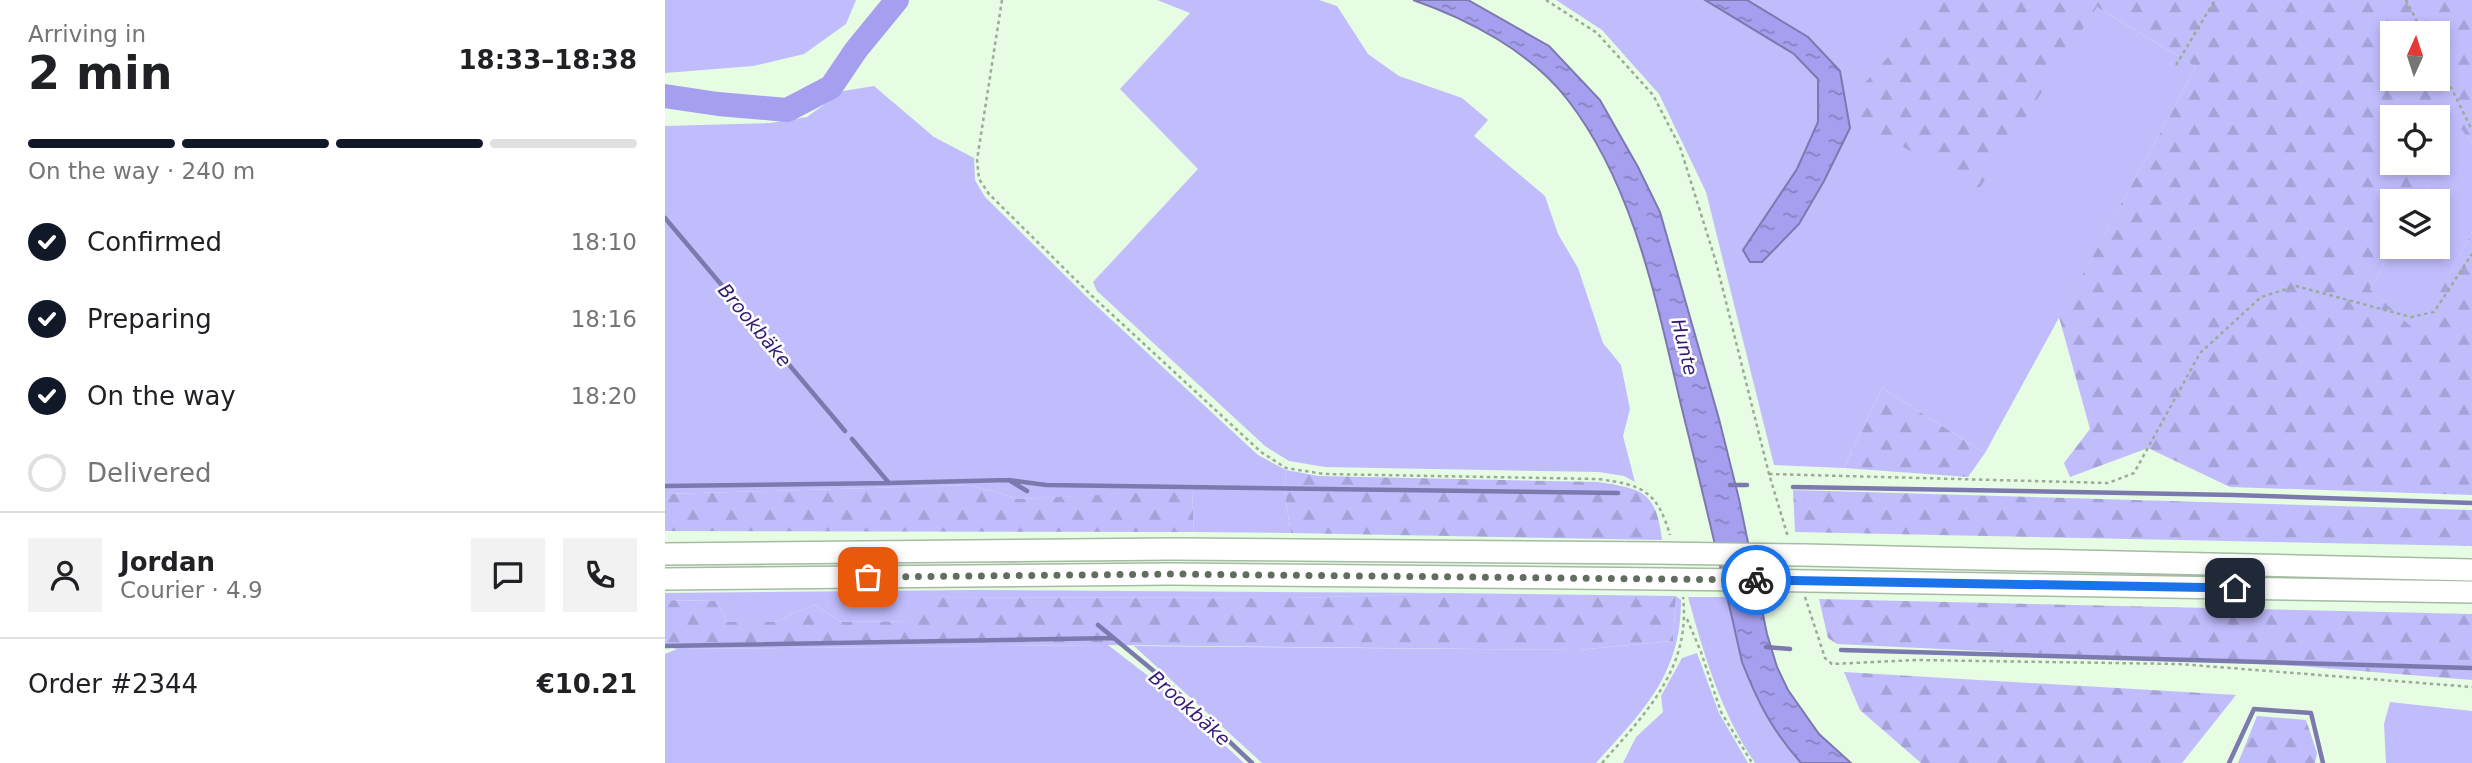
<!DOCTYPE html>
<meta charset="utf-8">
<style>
:root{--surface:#fff;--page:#f2f2f2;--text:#202124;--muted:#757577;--line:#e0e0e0;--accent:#111827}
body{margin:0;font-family:"DejaVu Sans",sans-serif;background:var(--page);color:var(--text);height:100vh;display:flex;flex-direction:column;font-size:26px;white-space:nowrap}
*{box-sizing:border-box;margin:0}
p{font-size:23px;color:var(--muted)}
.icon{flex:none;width:38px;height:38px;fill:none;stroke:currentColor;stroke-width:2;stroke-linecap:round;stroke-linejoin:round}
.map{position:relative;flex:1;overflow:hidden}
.panel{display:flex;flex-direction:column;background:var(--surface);width:665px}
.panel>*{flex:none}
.needle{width:46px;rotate:3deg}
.fabs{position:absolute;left:1715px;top:21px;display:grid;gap:14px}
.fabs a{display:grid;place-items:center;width:70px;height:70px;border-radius:0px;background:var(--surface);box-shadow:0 4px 10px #0003;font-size:35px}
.pin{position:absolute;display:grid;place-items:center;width:60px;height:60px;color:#fff;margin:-30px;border-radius:14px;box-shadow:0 4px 10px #0006}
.courier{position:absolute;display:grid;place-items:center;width:70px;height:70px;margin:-35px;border:5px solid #1a73e8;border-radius:50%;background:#fff;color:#222;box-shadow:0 2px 9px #0007}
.summary em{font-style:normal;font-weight:700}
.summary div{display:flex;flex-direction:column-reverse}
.summary{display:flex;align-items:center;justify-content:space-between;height:119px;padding:0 28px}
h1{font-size:46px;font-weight:700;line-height:52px}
.bar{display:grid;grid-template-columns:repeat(4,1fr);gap:10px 7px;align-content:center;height:84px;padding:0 28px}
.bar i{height:9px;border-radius:5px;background:var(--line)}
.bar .on{background:var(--accent)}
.bar p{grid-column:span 4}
.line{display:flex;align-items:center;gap:18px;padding:0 28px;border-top:2px solid var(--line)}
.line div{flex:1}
.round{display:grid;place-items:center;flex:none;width:74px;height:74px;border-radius:0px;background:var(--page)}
ol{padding:0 28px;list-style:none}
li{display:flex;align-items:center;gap:21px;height:77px}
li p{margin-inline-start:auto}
li .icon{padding:7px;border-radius:50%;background:var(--accent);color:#fff;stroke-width:4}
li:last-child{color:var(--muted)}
li i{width:38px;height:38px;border:4px solid var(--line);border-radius:50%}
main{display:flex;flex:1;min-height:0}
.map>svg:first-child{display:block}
.green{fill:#c1bdfd}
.forest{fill:url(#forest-firs);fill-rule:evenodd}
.water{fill:url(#water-ripples);stroke:#7c79ae;stroke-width:2}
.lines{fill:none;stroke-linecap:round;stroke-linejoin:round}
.stream{stroke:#7c79ae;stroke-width:4.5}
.river{stroke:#a69fef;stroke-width:24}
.highway-casing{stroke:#a6bba3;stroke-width:24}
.path{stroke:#9bab98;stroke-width:2.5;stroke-dasharray:3.5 3.5;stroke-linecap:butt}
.highway{stroke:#fff;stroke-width:21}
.highway-bridge-casing{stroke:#a6bba3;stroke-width:24;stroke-linecap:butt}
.highway-bridge{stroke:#fff;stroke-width:21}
.done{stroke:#616e5f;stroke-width:7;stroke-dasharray:0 12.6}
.route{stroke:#1a73e8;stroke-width:9}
.labels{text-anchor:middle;stroke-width:5;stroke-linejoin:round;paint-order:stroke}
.water-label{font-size:19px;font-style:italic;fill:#321a75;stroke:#fff}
</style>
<main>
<section class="panel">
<div class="summary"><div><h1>2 min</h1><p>Arriving in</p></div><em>18:33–18:38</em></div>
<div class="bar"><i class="on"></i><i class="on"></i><i class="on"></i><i></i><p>On the way · 240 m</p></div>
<ol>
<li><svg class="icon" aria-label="check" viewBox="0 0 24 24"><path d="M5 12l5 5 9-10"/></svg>Confirmed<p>18:10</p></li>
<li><svg class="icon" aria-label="check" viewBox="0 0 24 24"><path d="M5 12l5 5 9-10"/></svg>Preparing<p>18:16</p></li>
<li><svg class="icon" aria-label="check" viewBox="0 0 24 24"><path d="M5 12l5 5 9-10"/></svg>On the way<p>18:20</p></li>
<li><i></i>Delivered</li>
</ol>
<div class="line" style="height:126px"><a class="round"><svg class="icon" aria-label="person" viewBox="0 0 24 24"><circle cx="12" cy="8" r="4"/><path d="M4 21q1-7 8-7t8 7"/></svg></a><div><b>Jordan</b><p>Courier · 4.9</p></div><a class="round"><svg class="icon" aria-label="chat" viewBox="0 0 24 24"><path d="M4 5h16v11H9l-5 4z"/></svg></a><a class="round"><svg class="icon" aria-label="phone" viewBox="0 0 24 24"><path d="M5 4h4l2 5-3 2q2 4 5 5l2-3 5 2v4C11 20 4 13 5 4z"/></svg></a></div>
<div class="line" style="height:91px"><div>Order #2344</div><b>€10.21</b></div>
</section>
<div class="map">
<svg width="1807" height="763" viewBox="0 0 1807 763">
<defs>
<pattern id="forest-firs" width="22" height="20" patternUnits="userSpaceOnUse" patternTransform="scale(1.75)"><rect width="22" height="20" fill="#c1bdfd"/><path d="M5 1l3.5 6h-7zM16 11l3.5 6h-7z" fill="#a5a2d8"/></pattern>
<pattern id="water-ripples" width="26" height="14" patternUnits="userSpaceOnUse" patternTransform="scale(1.75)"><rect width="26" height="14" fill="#a69fef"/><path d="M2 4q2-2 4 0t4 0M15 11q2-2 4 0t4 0" fill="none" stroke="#8681c1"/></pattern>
</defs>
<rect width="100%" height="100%" fill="#e6fce3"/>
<path class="green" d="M 0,0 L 191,0 L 181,24 L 139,54 L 88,66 L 0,73 Z
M 492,0 L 654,0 L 672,6 L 703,54 L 734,76 L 797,98 L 823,120 L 809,136 L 880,196 L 893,234 L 913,268 L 938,343 L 956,365 L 965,409 L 958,436 L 970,482 L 959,476 L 934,472 L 660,467 L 624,461 L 600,446 L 432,291 L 428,282 L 533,169 L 455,89 L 525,13 Z
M 891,0 L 1040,0 L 1129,54 L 1153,79 L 1153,122 L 1132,169 L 1079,250 L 1085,262 L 1097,262 L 1134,224 L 1159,181 L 1185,128 L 1143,37 L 1082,0 L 1274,0 L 1274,2 L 1432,7 L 1531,67 L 1320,453 L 1217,388 L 1179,468 L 1109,465 L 1041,192 L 994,94 L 937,30 Z
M 209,86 L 269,137 L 309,158 L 310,180 L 320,197 L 424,299 L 593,455 L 621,470 L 619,490 L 626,533 L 529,532 L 527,491 L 355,499 L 305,485 L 0,494 L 0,126 L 105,123 L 142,117 L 178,91 Z
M 1796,128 L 1807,143 L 1807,232 L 1753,334 L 1705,289 L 1729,247 L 1773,247 L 1773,201 L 1755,201 Z
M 312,590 L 778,593 L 633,598 L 256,597 L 243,621 L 177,622 L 149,605 L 109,622 L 62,622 L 52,601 L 0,600 L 0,593 Z
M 1011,596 L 1016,600 C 1016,675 978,711 931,763 L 597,763 L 469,646 L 913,650 L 1008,641 Z
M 1023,597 L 1063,597 C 1078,665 1088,709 1136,763 L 1090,763 C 1056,713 1039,655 1023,597 Z
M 443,645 L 491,682 L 579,763 L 0,763 L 0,654 L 12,649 Z
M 1032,653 L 1054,713 L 1083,763 L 958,763 L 971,737 L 998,712 L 996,696 L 1017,658 Z
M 1725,702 L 1807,711 L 1807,763 L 1721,763 L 1719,724 Z"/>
<path class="forest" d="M 1274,0 L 1807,0 L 1807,143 L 1796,129 L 1755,201 L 1727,201 L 1727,247 L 1729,247 L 1705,289 L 1753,333 L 1807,232 L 1807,495 L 1565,487 L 1483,448 L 1405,477 L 1399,463 L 1425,429 L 1394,317 L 1531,67 L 1432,7 L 1314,189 L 1191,121 L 1197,86 ZM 1727,33 L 1773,33 L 1773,79 L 1727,79 ZM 1727,117 L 1773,117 L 1773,163 L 1727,163 Z
M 1217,388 L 1320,453 L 1303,477 L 1179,468 Z
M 621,470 L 654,476 L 933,482 C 978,489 991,491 997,540 L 626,533 L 619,490 Z
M 305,485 L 355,499 L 527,490 L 529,532 L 0,531 L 0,494 Z
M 1128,490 L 1807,510 L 1807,546 L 1130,532 Z
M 778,593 L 1011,596 L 1008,641 L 913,650 L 443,645 L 12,649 L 0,646 L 0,600 L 52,601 L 62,622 L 109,622 L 149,605 L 177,622 L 243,621 L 255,597 L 633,598 Z
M 1154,599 L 1807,614 L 1807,680 L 1634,666 L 1172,644 L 1163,638 Z
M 1179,672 L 1571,695 L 1517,763 L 1256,763 L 1195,710 Z
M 1592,716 L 1641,720 L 1652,753 L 1650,763 L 1573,763 Z"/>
<path class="water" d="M 748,0 L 803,0 L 884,46 L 935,100 L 973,167 L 995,212 L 1054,419 L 1074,499 L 1102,634 L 1112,667 L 1123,690 L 1154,734 L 1186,763 L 1136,763 C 1107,730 1093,703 1077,662 C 1058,577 1038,493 1017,409 C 992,305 970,186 902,99 C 866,52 803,19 748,0 Z
M 1040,0 L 1082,0 L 1143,37 L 1175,71 L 1185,128 L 1159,181 L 1134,224 L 1097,262 L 1085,262 L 1078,250 L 1132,169 L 1153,122 L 1153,79 L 1129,54 Z"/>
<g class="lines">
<path class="stream" d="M 0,218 L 180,431
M 187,439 L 224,483 L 344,480 L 362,491
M 344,480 L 381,485 L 953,493
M 1065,485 L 1082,485
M 0,486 L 224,483
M 1128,487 L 1569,495 L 1807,503
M 433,625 L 496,677 L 587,763
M 0,646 L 448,638
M 1101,647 L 1125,649
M 1176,650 L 1807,668
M 1564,763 L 1589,709 L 1646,713 L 1658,763"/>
<path class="river" d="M 0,96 L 53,104 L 122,110 L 166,87 L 191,50 L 232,0"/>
<g class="highway-casing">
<path id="highway" d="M 0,554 L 508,549 L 993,553
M 1139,555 L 1807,570
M 0,579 L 506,574 L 998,579
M 1144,581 L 1807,592"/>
</g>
<path class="path" d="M 337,0 L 312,160 L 314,179 L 324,194 L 427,296 L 596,452 L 621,468 L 659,474 L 933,479 C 978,485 992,491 1005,535
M 881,0 L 932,33 L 988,95 L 1015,147 L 1051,262 L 1104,474 L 1123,537
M 1741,0 L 1758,33
M 1773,61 L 1807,130
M 1511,65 L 1550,0
M 1104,474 L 1443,483 L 1469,473 L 1535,353 L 1596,297 L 1631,286 L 1746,317 L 1769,312 L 1807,254
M 1140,597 L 1160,658 L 1167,664 L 1251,660 L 1514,664 L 1807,687
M 1022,619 L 1036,652 L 1056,712 L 1087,763
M 937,763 C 981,713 1026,668 1018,597"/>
<use href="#highway" class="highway"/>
<g class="highway-bridge-casing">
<path id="highway-bridge" d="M 993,553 L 1139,555
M 998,579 L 1144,581"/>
</g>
<use href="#highway-bridge" class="highway-bridge"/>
</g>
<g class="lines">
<path class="done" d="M 203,577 L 506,574 L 1091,580"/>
<path class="route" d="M 1091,580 L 1570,588"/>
</g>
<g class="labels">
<g class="water-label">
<text transform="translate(90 325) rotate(50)" y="7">Brookbäke</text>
<text transform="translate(1020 347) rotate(76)" y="7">Hunte</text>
<text transform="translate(525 708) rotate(42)" y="7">Brookbäke</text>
</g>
</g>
</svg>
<div class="fabs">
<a><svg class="needle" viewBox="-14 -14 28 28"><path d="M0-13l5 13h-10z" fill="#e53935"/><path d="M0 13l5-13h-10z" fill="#757577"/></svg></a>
<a><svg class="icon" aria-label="locate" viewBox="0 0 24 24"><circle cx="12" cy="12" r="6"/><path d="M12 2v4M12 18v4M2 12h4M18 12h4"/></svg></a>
<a><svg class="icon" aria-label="layers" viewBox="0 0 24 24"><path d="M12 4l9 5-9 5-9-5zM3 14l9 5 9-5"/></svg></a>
</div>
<div class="pin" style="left:203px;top:577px;background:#ea580c"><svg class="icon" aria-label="bag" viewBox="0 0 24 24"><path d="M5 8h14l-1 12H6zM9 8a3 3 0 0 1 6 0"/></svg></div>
<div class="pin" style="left:1570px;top:588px;background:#1f2937"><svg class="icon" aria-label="home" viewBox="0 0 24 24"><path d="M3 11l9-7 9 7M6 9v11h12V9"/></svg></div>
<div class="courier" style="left:1091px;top:580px"><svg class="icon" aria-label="bike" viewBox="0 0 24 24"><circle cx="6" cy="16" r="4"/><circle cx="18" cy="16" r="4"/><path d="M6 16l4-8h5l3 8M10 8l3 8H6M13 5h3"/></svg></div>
</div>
</main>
